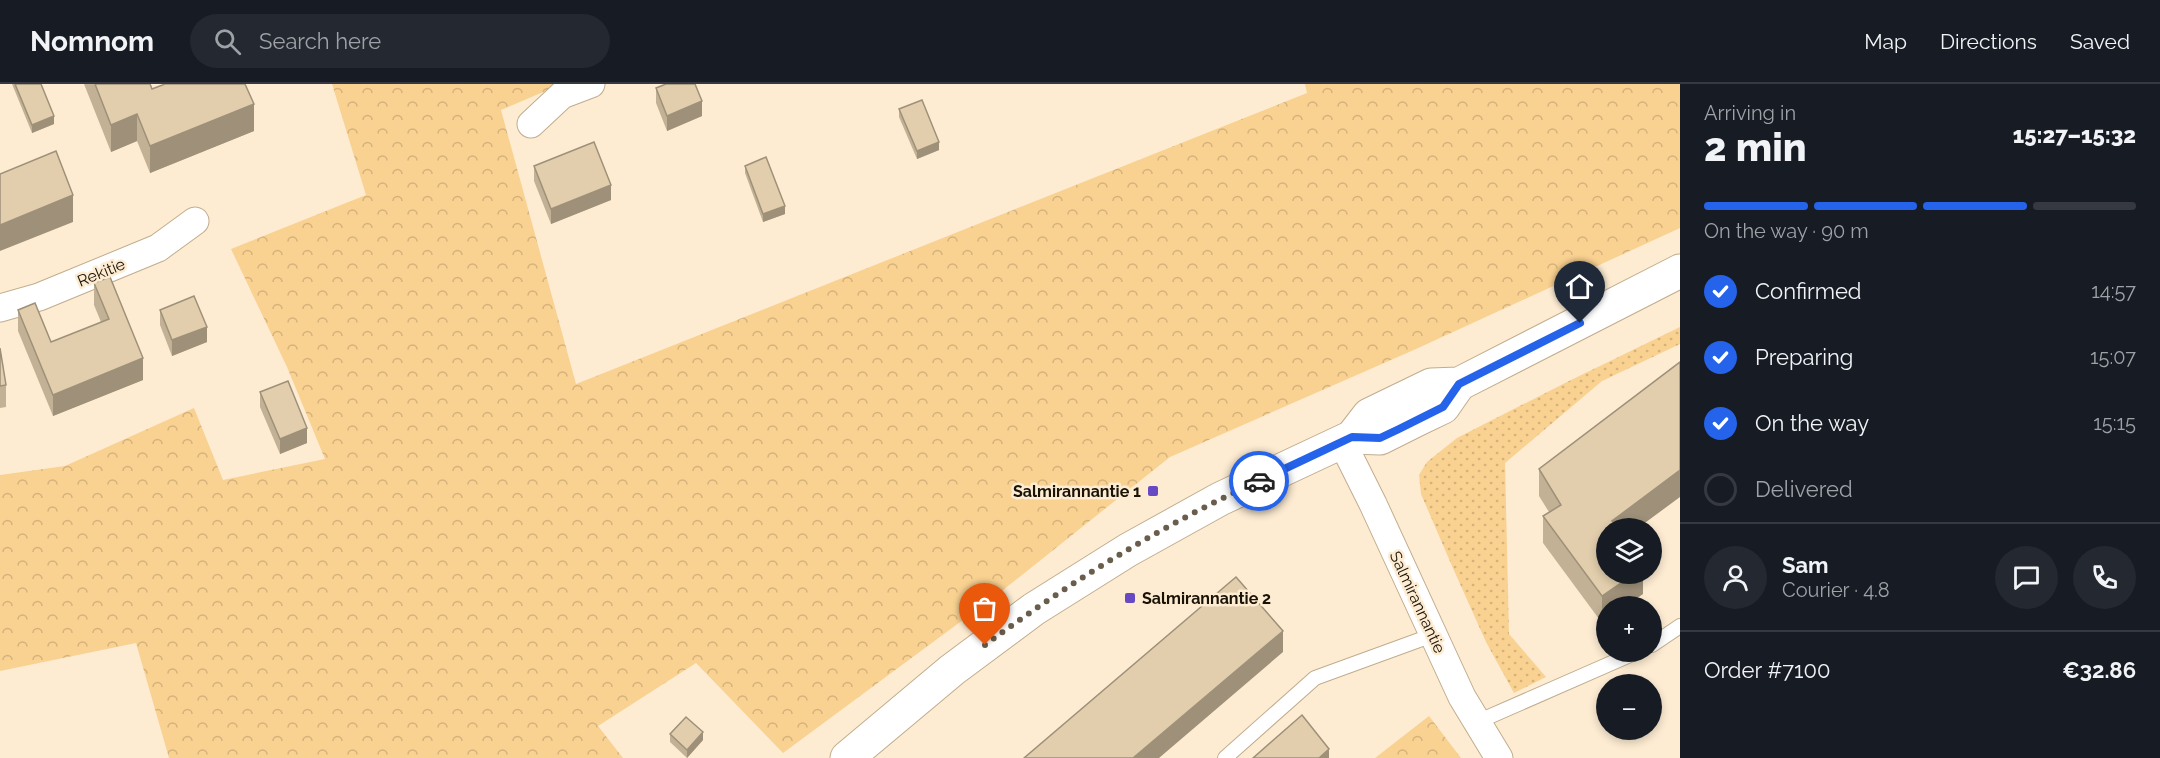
<!DOCTYPE html>
<meta charset="utf-8">
<style>
:root{--surface:#171b24;--page:#242831;--text:#f1f3f6;--muted:#9ea1a6;--line:#363941;--accent:#2563eb}
body{margin:0;font-family:Raleway,sans-serif;background:var(--page);color:var(--text);height:100vh;display:flex;flex-direction:column;font-size:22px;white-space:nowrap}
*{box-sizing:border-box;margin:0}
p{font-size:20px;color:var(--muted)}
.icon{flex:none;width:33px;height:33px;fill:none;stroke:currentColor;stroke-width:2;stroke-linecap:round;stroke-linejoin:round}
.map{position:relative;flex:1;overflow:hidden}
.details{display:flex;flex-direction:column;background:var(--surface);width:480px}
.details>*{flex:none}
.controls{position:absolute;left:1596px;top:434px;display:grid;gap:12px}
.controls a{display:grid;place-items:center;width:66px;height:66px;border-radius:50%;background:var(--surface);box-shadow:0 3px 9px #0003;font-size:30px}
.pin{position:absolute;display:grid;place-items:center;width:51px;height:51px;color:#fff;margin:-62px -26px;border-radius:50% 50% 50% 0;rotate:-45deg;box-shadow:0 0 6px #0007}
.pin .icon{rotate:45deg}
.courier{position:absolute;display:grid;place-items:center;width:60px;height:60px;margin:-30px;border:4px solid #2563eb;border-radius:50%;background:#fff;color:#222;box-shadow:0 2px 8px #0007}
.headline em{font-style:normal;font-weight:800}
.headline div{display:flex;flex-direction:column-reverse}
.headline{display:flex;align-items:center;justify-content:space-between;height:102px;padding:0 24px}
h1{font-size:39px;font-weight:800;line-height:45px}
.bar{display:grid;grid-template-columns:repeat(4,1fr);gap:9px 6px;align-content:center;height:72px;padding:0 24px}
.bar i{height:8px;border-radius:4px;background:var(--line)}
.bar .current{background:var(--accent)}
.bar p{grid-column:span 4}
.line{display:flex;align-items:center;gap:15px;padding:0 24px;border-top:2px solid var(--line)}
.line div{flex:1}
.round{display:grid;place-items:center;flex:none;width:63px;height:63px;border-radius:32px;background:var(--page)}
ol{padding:0 24px;list-style:none}
li{display:flex;align-items:center;gap:18px;height:66px}
li p{margin-inline-start:auto}
li .icon{padding:6px;border-radius:50%;background:var(--accent);color:#fff;stroke-width:4}
li:last-child{color:var(--muted)}
li i{width:33px;height:33px;border:3px solid var(--line);border-radius:50%}
header{display:flex;align-items:center;gap:36px;box-sizing:border-box;height:84px;padding:0 30px;background:var(--surface);border-bottom:2px solid var(--line)}
header strong{font-size:28px}
nav{display:flex;gap:33px;margin-inline-start:auto;font-size:21px}
.search{width:420px;height:54px;background:var(--page);display:flex;align-items:center;gap:15px;box-sizing:border-box;padding:0 21px;border-radius:33px;color:var(--muted);font-size:22px}
main{display:flex;flex:1;min-height:0}
.map>svg:first-child{display:block}
.grass{fill:url(#grass-dots)}
.forest{fill:url(#forest-crowns)}
.lines{fill:none;stroke-linecap:round;stroke-linejoin:round}
.service-casing{stroke:#c1ad8d;stroke-width:16}
.minor-casing{stroke:#c1ad8d;stroke-width:29}
.secondary-casing{stroke:#c1ad8d;stroke-width:35}
.service{stroke:#fff;stroke-width:14}
.minor{stroke:#fff;stroke-width:27}
.secondary{stroke:#fff;stroke-width:33}
.wall{fill:#c2b195}
.shaded-wall{fill:#9e9079}
.building{fill:#e2cead;stroke:#9e9079;stroke-width:1.5}
.done{stroke:#695e4d;stroke-width:6;stroke-dasharray:0 10.8}
.route{stroke:#2563eb;stroke-width:8}
.poi-dot{fill:#674ac3;stroke:#fdecd2;stroke-width:2}
.labels{text-anchor:middle;stroke-width:5;stroke-linejoin:round;paint-order:stroke}
.street-label{font-size:16px;fill:#191206;stroke:#fdecd2}
.poi-label{font-size:16px;font-weight:bold;fill:#191206;stroke:#fdecd2;text-anchor:end}
</style>
<header>
<strong>Nomnom</strong>
<div class="search"><svg class="icon" aria-label="search" viewBox="0 0 24 24"><circle cx="10" cy="10" r="6"/><path d="M15 15l6 6"/></svg>Search here</div>
<nav><a>Map</a><a>Directions</a><a>Saved</a></nav>
</header>
<main>
<div class="map">
<svg width="1680" height="674" viewBox="0 0 1680 674">
<defs>
<pattern id="grass-dots" width="8" height="8" patternUnits="userSpaceOnUse" patternTransform="scale(1.5)"><rect width="8" height="8" fill="#f9d191"/><path d="M2 2h.1M6 6h.1" fill="none" stroke="#d5b27c" stroke-width="1.8" stroke-linecap="round"/></pattern>
<pattern id="forest-crowns" width="20" height="18" patternUnits="userSpaceOnUse" patternTransform="scale(1.5)"><rect width="20" height="18" fill="#f9d191"/><path d="M2 6a3 3 0 1 1 6 0M12 15a3 3 0 1 1 6 0" fill="none" stroke="#d5b27c"/></pattern>
</defs>
<rect width="100%" height="100%" fill="#fdecd2"/>
<path class="grass" d="M 1680,243 L 1680,260 L 1602,297 L 1505,379 L 1509,550 L 1546,593 L 1514,609 L 1486,558 L 1452,482 L 1421,410 L 1419,391 L 1427,378 L 1457,354 L 1567,298 Z"/>
<path class="forest" d="M 332,0 L 562,0 L 501,26 L 576,300 L 1307,9 L 1305,0 L 1680,0 L 1680,144 L 1416,265 L 1170,373 L 998,510 L 783,669 L 696,579 L 598,642 L 623,674 L 169,674 L 136,559 L 0,587 L 0,391 L 65,382 L 194,324 L 223,396 L 325,375 L 287,283 L 231,165 L 366,111 Z
M 1429,632 L 1461,674 L 1375,674 Z"/>
<g class="lines">
<g class="service-casing">
<path id="service" d="M 1652,561 L 1680,542
M 1477,638 L 1639,567
M 1225,674 L 1315,594 L 1433,551"/>
</g>
<g class="minor-casing">
<path id="minor" d="M 531,40 L 562,11 L 591,0
M 0,224 L 39,213 L 158,164 L 195,137
M 1342,358 L 1373,420 L 1462,613 L 1499,674"/>
</g>
<g class="secondary-casing">
<path id="secondary" d="M 1352,353 L 1369,331 L 1431,301 L 1459,300 L 1680,187
M 847,674 L 952,586 L 1034,525 L 1128,466 L 1220,415 L 1352,353 L 1380,354 L 1418,335 L 1443,323 L 1459,300"/>
</g>
<use href="#service" class="service"/>
<use href="#minor" class="minor"/>
<use href="#secondary" class="secondary"/>
</g>
<path class="wall" d="M 12,0 L 41,0 L 54,40 L 32,49 Z
M 84,0 L 150,0 L 152,5 L 254,47 L 150,89 L 137,57 L 111,68 Z
M 656,4 L 702,32 L 667,47 L 656,19 Z
M 899,25 L 939,66 L 917,75 L 899,33 Z
M 534,82 L 611,116 L 551,140 L 534,97 Z
M 745,82 L 785,130 L 763,138 L 745,89 Z
M 94,199 L 143,296 L 53,332 L 18,247 L 18,226 L 51,258 L 101,238 L 94,221 Z
M 160,226 L 207,258 L 172,272 L 160,241 Z
M 0,264 L 6,301 L 6,323 L 0,324 Z
M 260,308 L 307,359 L 280,370 L 260,323 Z
M 1539,385 L 1606,444 L 1643,489 L 1643,510 L 1606,522 L 1606,535 L 1602,539 L 1543,459 L 1543,432 L 1549,428 L 1539,412 Z
M 670,650 L 703,656 L 687,674 L 670,658 Z"/>
<path class="shaded-wall" d="M 702,17 L 702,32 L 667,47 L 667,32 Z
M 254,20 L 254,47 L 150,89 L 150,62 Z
M 137,30 L 137,57 L 111,68 L 111,41 Z
M 54,32 L 54,40 L 32,49 L 32,41 Z
M 939,58 L 939,66 L 917,75 L 917,67 Z
M 611,101 L 611,116 L 551,140 L 551,125 Z
M 73,111 L 73,138 L 0,167 L 0,141 Z
M 785,122 L 785,130 L 763,138 L 763,130 Z
M 207,243 L 207,258 L 172,272 L 172,256 Z
M 143,274 L 143,296 L 53,332 L 53,311 Z
M 307,344 L 307,359 L 280,370 L 280,355 Z
M 1680,386 L 1680,413 L 1638,444 L 1612,444 L 1612,437 Z
M 1635,489 L 1643,489 L 1643,510 L 1626,522 L 1606,522 L 1606,535 L 1602,539 L 1602,512 Z
M 1283,547 L 1283,568 L 1159,674 L 1133,674 Z
M 703,648 L 703,656 L 687,674 L 687,666 Z
M 1329,665 L 1329,674 L 1319,674 Z"/>
<path class="building" d="M 15,0 L 41,0 L 54,32 L 32,41 Z
M 95,0 L 150,0 L 152,5 L 165,0 L 245,0 L 254,20 L 150,62 L 137,30 L 111,41 Z
M 666,0 L 695,0 L 702,17 L 667,32 L 656,4 Z
M 922,16 L 939,58 L 917,67 L 899,25 Z
M 594,58 L 611,101 L 551,125 L 534,82 Z
M 56,67 L 73,111 L 0,141 L 0,90 Z
M 766,73 L 785,122 L 763,130 L 745,82 Z
M 110,193 L 143,274 L 53,311 L 18,226 L 35,219 L 51,258 L 109,235 L 94,199 Z
M 194,212 L 207,243 L 172,256 L 160,226 Z
M 0,264 L 6,301 L 0,302 Z
M 1680,278 L 1680,386 L 1612,437 L 1617,444 L 1606,444 L 1606,489 L 1635,489 L 1602,512 L 1543,432 L 1561,421 L 1539,385 Z
M 288,297 L 307,344 L 280,355 L 260,308 Z
M 1236,493 L 1283,547 L 1133,674 L 1024,674 Z
M 1302,631 L 1329,665 L 1319,674 L 1253,674 Z
M 686,633 L 703,648 L 687,666 L 670,650 Z"/>
<g class="lines">
<path class="done" d="M 985,561 C 1070,498 1162,441 1259,397"/>
<path class="route" d="M 1259,397 L 1352,353 L 1380,354 L 1399,345 L 1443,323 L 1459,300 L 1580,239"/>
</g>
<g class="poi-dot">
<rect x="1147" y="401" width="12" height="12" rx="3"/>
<rect x="1124" y="508" width="12" height="12" rx="3"/>
</g>
<g class="labels">
<g class="street-label">
<text transform="translate(101 188) rotate(-22)" y="6">Rekitie</text>
<text transform="translate(1418 518) rotate(65)" y="6">Salmirannantie</text>
</g>
<g class="poi-label">
<text x="1141" y="413">Salmirannantie 1</text>
<text x="1142" y="520" text-anchor="start">Salmirannantie 2</text>
</g>
</g>
</svg>
<div class="controls">
<a><svg class="icon" aria-label="layers" viewBox="0 0 24 24"><path d="M12 4l9 5-9 5-9-5zM3 14l9 5 9-5"/></svg></a>
<a>+</a>
<a>−</a>
</div>
<div class="pin" style="left:985px;top:561px;background:#ea580c"><svg class="icon" aria-label="bag" viewBox="0 0 24 24"><path d="M5 8h14l-1 12H6zM9 8a3 3 0 0 1 6 0"/></svg></div>
<div class="pin" style="left:1580px;top:239px;background:#1f2937"><svg class="icon" aria-label="home" viewBox="0 0 24 24"><path d="M3 11l9-7 9 7M6 9v11h12V9"/></svg></div>
<div class="courier" style="left:1259px;top:397px"><svg class="icon" aria-label="car" viewBox="0 0 24 24"><path d="M5 17H2v-5l4-1 3-4h7l3 4 3 1v5h-3M9 17h6M6 11h13"/><circle cx="7" cy="17" r="2"/><circle cx="17" cy="17" r="2"/></svg></div>
</div>
<section class="details">
<div class="headline"><div><h1>2 min</h1><p>Arriving in</p></div><em>15:27–15:32</em></div>
<div class="bar"><i class="current"></i><i class="current"></i><i class="current"></i><i></i><p>On the way · 90 m</p></div>
<ol>
<li><svg class="icon" aria-label="check" viewBox="0 0 24 24"><path d="M5 12l5 5 9-10"/></svg>Confirmed<p>14:57</p></li>
<li><svg class="icon" aria-label="check" viewBox="0 0 24 24"><path d="M5 12l5 5 9-10"/></svg>Preparing<p>15:07</p></li>
<li><svg class="icon" aria-label="check" viewBox="0 0 24 24"><path d="M5 12l5 5 9-10"/></svg>On the way<p>15:15</p></li>
<li><i></i>Delivered</li>
</ol>
<div class="line" style="height:108px"><a class="round"><svg class="icon" aria-label="person" viewBox="0 0 24 24"><circle cx="12" cy="8" r="4"/><path d="M4 21q1-7 8-7t8 7"/></svg></a><div><b>Sam</b><p>Courier · 4.8</p></div><a class="round"><svg class="icon" aria-label="chat" viewBox="0 0 24 24"><path d="M4 5h16v11H9l-5 4z"/></svg></a><a class="round"><svg class="icon" aria-label="phone" viewBox="0 0 24 24"><path d="M5 4h4l2 5-3 2q2 4 5 5l2-3 5 2v4C11 20 4 13 5 4z"/></svg></a></div>
<div class="line" style="height:78px"><div>Order #7100</div><b>€32.86</b></div>
</section>
</main>
